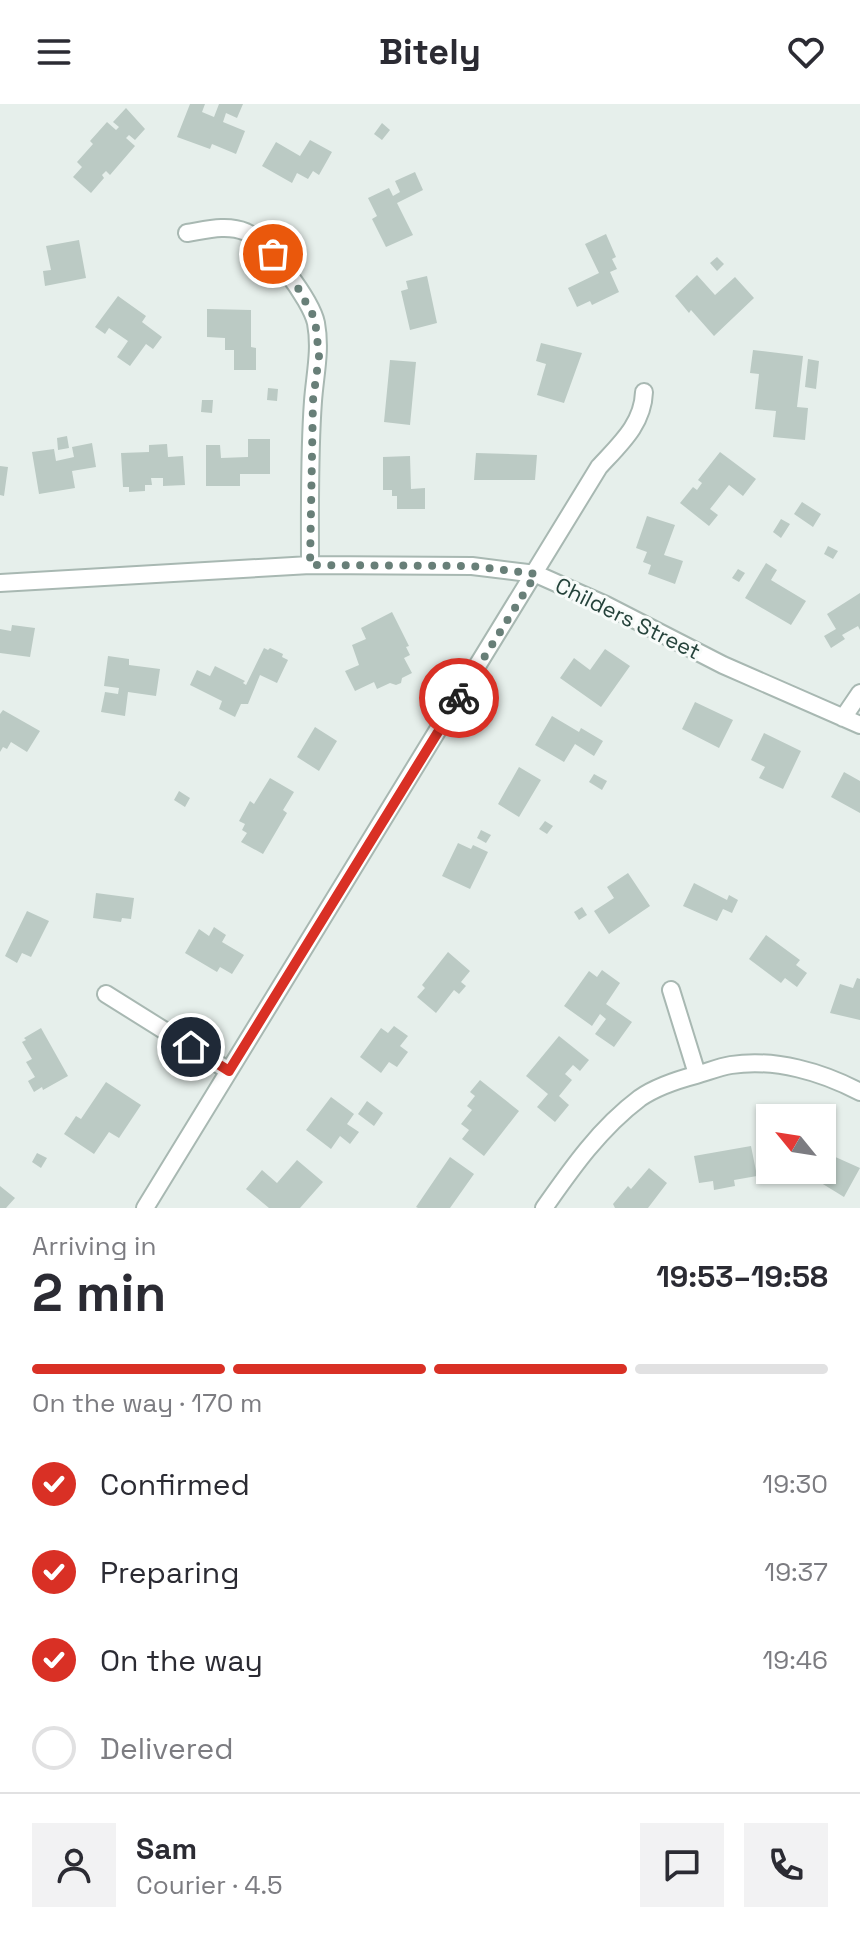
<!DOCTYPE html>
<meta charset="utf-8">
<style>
:root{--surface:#fff;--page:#f2f2f3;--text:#2b2b33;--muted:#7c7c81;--line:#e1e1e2;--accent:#d93025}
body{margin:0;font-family:"Space Grotesk",sans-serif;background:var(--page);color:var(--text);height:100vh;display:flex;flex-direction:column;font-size:30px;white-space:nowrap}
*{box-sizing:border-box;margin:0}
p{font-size:26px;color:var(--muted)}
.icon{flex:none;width:44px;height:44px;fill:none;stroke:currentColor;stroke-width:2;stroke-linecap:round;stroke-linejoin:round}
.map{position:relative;height:1104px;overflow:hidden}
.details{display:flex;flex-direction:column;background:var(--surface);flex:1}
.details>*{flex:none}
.needle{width:52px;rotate:300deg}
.fabs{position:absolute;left:756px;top:1000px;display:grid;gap:16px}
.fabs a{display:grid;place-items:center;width:80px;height:80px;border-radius:0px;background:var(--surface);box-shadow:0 2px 6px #0004;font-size:40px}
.pin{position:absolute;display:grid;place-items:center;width:68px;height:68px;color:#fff;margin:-34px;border:4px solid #fff;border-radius:50%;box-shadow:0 2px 8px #0007}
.courier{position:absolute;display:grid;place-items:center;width:80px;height:80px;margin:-40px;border:6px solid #d93025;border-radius:50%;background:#fff;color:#222;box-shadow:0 2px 10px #0007}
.summary em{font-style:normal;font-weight:800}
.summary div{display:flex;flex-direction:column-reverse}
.summary{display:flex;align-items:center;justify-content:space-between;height:136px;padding:0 32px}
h1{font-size:52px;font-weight:800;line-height:60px}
.bar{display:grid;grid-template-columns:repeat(4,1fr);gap:12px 8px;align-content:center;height:96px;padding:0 32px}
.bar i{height:10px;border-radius:6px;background:var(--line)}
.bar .current{background:var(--accent)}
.bar p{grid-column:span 4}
.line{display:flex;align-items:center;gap:20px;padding:0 32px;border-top:2px solid var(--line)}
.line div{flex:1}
.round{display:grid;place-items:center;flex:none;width:84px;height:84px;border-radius:0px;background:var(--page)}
ol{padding:0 32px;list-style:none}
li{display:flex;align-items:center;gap:24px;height:88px}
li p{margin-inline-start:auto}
li .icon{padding:8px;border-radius:50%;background:var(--accent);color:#fff;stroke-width:4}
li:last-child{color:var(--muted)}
li i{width:44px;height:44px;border:4px solid var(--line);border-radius:50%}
header{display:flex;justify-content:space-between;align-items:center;height:104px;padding:0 32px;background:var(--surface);font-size:36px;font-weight:800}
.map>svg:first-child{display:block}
.building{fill:#bbcac4}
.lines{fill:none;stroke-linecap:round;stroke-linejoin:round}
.minor-casing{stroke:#a8b8b2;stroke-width:20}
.minor{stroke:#fff;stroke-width:16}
.done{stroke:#687f78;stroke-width:8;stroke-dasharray:0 14.4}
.route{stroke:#d93025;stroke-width:10}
.labels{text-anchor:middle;stroke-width:6;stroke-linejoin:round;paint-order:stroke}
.street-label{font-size:22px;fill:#24423a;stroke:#f7fbf9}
</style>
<header><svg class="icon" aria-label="menu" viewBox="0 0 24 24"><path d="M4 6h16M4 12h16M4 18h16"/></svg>Bitely<svg class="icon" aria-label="heart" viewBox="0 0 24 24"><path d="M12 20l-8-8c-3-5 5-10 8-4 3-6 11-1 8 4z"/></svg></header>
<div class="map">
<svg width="860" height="1104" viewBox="0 0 860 1104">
<rect width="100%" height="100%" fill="#e6efeb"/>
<path class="building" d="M 190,0 L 205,0 L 202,8 L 214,13 L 219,0 L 243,0 L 237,14 L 226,9 L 223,18 L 245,27 L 236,50 L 212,40 L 210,45 L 177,33 Z
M 126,4 L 145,25 L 135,36 L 129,31 L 126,34 L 135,42 L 110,71 L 106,67 L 102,71 L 104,74 L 91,89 L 73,73 L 82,63 L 77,58 L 93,40 L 90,37 L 107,18 L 116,26 L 119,23 L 113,18 Z
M 382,19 L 390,26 L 382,36 L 374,30 Z
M 310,36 L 332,48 L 319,71 L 313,67 L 308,75 L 297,69 L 292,79 L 262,62 L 276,38 L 300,52 Z
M 415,68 L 423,86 L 397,99 L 413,131 L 386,143 L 372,115 L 377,112 L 368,94 L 389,84 L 393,92 L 400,88 L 395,77 Z
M 606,130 L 616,153 L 612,155 L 617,165 L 610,168 L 619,188 L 592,201 L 590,197 L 577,203 L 568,184 L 599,169 L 585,140 Z
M 79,136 L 86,174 L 45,182 L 43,167 L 51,166 L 46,142 Z
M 717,153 L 724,160 L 717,167 L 710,159 Z
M 697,171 L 715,191 L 735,173 L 754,194 L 714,232 L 691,206 L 689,209 L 675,192 Z
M 427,172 L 437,219 L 410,226 L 401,187 L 408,185 L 406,177 Z
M 118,192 L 146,212 L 142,218 L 162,233 L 153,245 L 146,240 L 130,262 L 117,253 L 128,237 L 109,224 L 105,230 L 95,223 Z
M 207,205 L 251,206 L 251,243 L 256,244 L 256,266 L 234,266 L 234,246 L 225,246 L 225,234 L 207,233 Z
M 541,239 L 582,249 L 564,299 L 537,291 L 546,260 L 536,257 Z
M 753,246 L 803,252 L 797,303 L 808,304 L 805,336 L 773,333 L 776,307 L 755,305 L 759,270 L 750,269 Z
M 808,255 L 819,257 L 816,285 L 805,283 Z
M 390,256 L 416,258 L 410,321 L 384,318 Z
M 268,284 L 278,285 L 277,297 L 267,296 Z
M 202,296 L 213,296 L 212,309 L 201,308 Z
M 67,332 L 69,344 L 58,346 L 57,334 Z
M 248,335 L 270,335 L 270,370 L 240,370 L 240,382 L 206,382 L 206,341 L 220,341 L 221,354 L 248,353 Z
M 92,339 L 96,363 L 72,367 L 75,384 L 39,390 L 32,348 L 54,345 L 56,357 L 74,353 L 72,343 Z
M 167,340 L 168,353 L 183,352 L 185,381 L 163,382 L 163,374 L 151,374 L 152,381 L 145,381 L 145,387 L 129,388 L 129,383 L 123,383 L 121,349 L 149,348 L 149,341 Z
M 720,348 L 756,375 L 743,392 L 729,381 L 710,405 L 718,411 L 709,422 L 680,399 L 693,383 L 697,386 L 702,379 L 698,376 Z
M 476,349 L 537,351 L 535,376 L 474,376 Z
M 410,352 L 411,385 L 425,384 L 425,405 L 397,405 L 397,392 L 392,392 L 392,386 L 383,386 L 383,353 Z
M 0,362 L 8,363 L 4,392 L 0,391 Z
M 802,398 L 821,410 L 813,423 L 794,410 Z
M 647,412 L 675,421 L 664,451 L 683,457 L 675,480 L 648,470 L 651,461 L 643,458 L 647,448 L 636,444 Z
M 781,415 L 790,420 L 781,434 L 773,428 Z
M 828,442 L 838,447 L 833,455 L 824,450 Z
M 766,459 L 777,466 L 771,476 L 806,497 L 791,521 L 745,494 Z
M 738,465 L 745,469 L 739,478 L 732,474 Z
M 860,489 L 860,526 L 858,522 L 842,531 L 845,535 L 831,544 L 824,532 L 836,525 L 827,510 Z
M 392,508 L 409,542 L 406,543 L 410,551 L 404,554 L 412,569 L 402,574 L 401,579 L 396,581 L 390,579 L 377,585 L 374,578 L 355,587 L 345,567 L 359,561 L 352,541 L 366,535 L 361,524 Z
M 12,521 L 35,524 L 30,553 L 0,549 L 0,525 L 11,527 Z
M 264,544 L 268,546 L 270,544 L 283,550 L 282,553 L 288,556 L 277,579 L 260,571 L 248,600 L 241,600 L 235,613 L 219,605 L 222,597 L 190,581 L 197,566 L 210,572 L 215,562 L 245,577 L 243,579 L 246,581 Z
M 605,545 L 630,562 L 601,603 L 560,574 L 574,554 L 590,566 Z
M 108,552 L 129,555 L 129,561 L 160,565 L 156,592 L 128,588 L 125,612 L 101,608 L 105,588 L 118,590 L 119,584 L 104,582 Z
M 695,598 L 733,616 L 719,644 L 682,625 Z
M 3,606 L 40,627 L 27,648 L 11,638 L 7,645 L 3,643 L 0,648 L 0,610 Z
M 552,612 L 579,628 L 581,624 L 603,637 L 594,652 L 575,640 L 564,658 L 535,641 Z
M 315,623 L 337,637 L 319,667 L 297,653 Z
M 764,629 L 801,647 L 783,685 L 759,674 L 765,663 L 751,656 Z
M 519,663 L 541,676 L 519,713 L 498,700 Z
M 844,668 L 860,677 L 860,709 L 831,693 Z
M 594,670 L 607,677 L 602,686 L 589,678 Z
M 270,674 L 294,688 L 283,706 L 287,709 L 263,750 L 241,738 L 247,729 L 242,726 L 245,720 L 239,717 L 250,697 L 254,700 Z
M 179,687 L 190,694 L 185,703 L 174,696 Z
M 545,717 L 553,722 L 547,730 L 539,725 Z
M 481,726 L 491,731 L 486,739 L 477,734 Z
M 458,739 L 471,745 L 473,741 L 488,748 L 470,785 L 442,772 Z
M 628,769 L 650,802 L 609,830 L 594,807 L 614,794 L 607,783 Z
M 694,779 L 727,796 L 729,791 L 738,796 L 732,809 L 723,805 L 717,817 L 683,802 Z
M 96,789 L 134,794 L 131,815 L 122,814 L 121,818 L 93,814 Z
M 582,803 L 587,811 L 579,816 L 574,808 Z
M 27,807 L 49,817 L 31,853 L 22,849 L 17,859 L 5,852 Z
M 214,823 L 226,831 L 222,838 L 244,851 L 232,870 L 220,863 L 217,868 L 185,849 L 199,825 L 209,832 Z
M 766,831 L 800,856 L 796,861 L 807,869 L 797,883 L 785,874 L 781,879 L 749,855 Z
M 448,848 L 470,867 L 461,878 L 466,882 L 459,890 L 454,886 L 436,909 L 417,893 L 425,884 L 422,881 Z
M 602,866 L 620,879 L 606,900 L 632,918 L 614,943 L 595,930 L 606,915 L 600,910 L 592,922 L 564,902 L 589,867 L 597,873 Z
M 857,874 L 860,875 L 860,916 L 830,909 L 840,880 L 853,884 Z
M 394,922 L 408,932 L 400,942 L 408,948 L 397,963 L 389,958 L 381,969 L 360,953 L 381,924 L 388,929 Z
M 41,924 L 68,972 L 43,986 L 42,983 L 34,988 L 28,977 L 35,973 L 26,958 L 32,955 L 22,938 L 26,936 L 24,934 Z
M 559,932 L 589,956 L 580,967 L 573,961 L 565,970 L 572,976 L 559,992 L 569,1001 L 555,1018 L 537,1003 L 548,990 L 526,972 Z
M 480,976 L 519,1007 L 484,1052 L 462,1035 L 469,1026 L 461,1020 L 472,1006 L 467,1002 L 475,992 L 470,988 Z
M 106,978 L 141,1001 L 119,1034 L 109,1028 L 94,1050 L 64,1030 L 76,1012 L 81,1015 Z
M 331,993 L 354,1010 L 347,1020 L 359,1028 L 350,1040 L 340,1032 L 331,1045 L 306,1026 Z
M 367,997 L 383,1009 L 374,1022 L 358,1010 Z
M 751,1042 L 757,1072 L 734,1076 L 735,1082 L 714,1086 L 713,1077 L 699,1079 L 694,1052 Z
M 822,1047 L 860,1064 L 844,1093 L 800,1066 L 822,1066 Z
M 37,1049 L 47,1054 L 41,1064 L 32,1058 Z
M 450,1053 L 474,1070 L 450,1104 L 418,1104 L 416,1103 Z
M 297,1056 L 323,1078 L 300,1104 L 269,1104 L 246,1085 L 262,1066 L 277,1079 Z
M 649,1064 L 667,1079 L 648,1104 L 615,1104 L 613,1100 L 628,1082 L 631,1085 Z
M 0,1082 L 15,1094 L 6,1104 L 0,1104 Z"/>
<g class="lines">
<g class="minor-casing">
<path id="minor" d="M 187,129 C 206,126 227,120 246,128 C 268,138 311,196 316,219 C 321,246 315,270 313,297 C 309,352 310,407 310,461
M 0,479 L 310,461 L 472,462 L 536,470 L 606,501 L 723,561 L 860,621
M 843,614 L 860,589
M 671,886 L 697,970
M 106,890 L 229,967
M 145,1104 L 599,363 C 620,340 643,320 644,288
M 544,1104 C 572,1064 600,1024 640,994 C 656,983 677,976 696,971 C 707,968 719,963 731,961 C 775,954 822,968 860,988"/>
</g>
<use href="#minor" class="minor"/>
</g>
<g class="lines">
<path class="done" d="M 273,150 L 294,177 L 315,215 L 319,252 L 313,296 L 310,461 L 472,462 L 536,470 L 459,594"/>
<path class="route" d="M 191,943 L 229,967 L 459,594"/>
</g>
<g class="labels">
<g class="street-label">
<text transform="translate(628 514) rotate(26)" y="8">Childers Street</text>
</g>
</g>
</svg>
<div class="fabs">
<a><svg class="needle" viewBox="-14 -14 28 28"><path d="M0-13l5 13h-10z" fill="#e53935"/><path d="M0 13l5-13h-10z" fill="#7c7c81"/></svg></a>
</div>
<div class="pin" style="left:273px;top:150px;background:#ea580c"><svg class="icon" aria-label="bag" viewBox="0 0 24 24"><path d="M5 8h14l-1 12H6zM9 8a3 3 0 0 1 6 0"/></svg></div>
<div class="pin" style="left:191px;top:943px;background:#1f2937"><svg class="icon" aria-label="home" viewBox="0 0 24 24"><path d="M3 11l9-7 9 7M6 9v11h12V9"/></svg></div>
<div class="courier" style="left:459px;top:594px"><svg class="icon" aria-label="bike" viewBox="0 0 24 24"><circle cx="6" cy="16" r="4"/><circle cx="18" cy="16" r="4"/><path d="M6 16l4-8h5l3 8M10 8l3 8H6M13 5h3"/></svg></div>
</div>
<section class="details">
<div class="summary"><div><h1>2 min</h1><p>Arriving in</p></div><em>19:53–19:58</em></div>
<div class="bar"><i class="current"></i><i class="current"></i><i class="current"></i><i></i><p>On the way · 170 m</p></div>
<ol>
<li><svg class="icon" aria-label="check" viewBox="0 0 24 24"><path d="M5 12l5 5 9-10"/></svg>Confirmed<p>19:30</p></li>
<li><svg class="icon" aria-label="check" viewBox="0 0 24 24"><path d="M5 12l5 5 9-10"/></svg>Preparing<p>19:37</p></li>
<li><svg class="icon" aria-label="check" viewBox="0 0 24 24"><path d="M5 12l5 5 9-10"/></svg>On the way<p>19:46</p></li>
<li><i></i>Delivered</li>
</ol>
<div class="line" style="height:144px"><a class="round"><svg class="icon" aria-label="person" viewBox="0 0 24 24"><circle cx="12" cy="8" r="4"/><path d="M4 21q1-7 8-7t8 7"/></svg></a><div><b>Sam</b><p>Courier · 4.5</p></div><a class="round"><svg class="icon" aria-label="chat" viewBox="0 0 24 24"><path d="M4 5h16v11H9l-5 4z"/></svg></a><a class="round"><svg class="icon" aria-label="phone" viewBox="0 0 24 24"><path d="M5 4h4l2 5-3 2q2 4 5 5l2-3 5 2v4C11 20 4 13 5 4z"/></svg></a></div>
</section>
